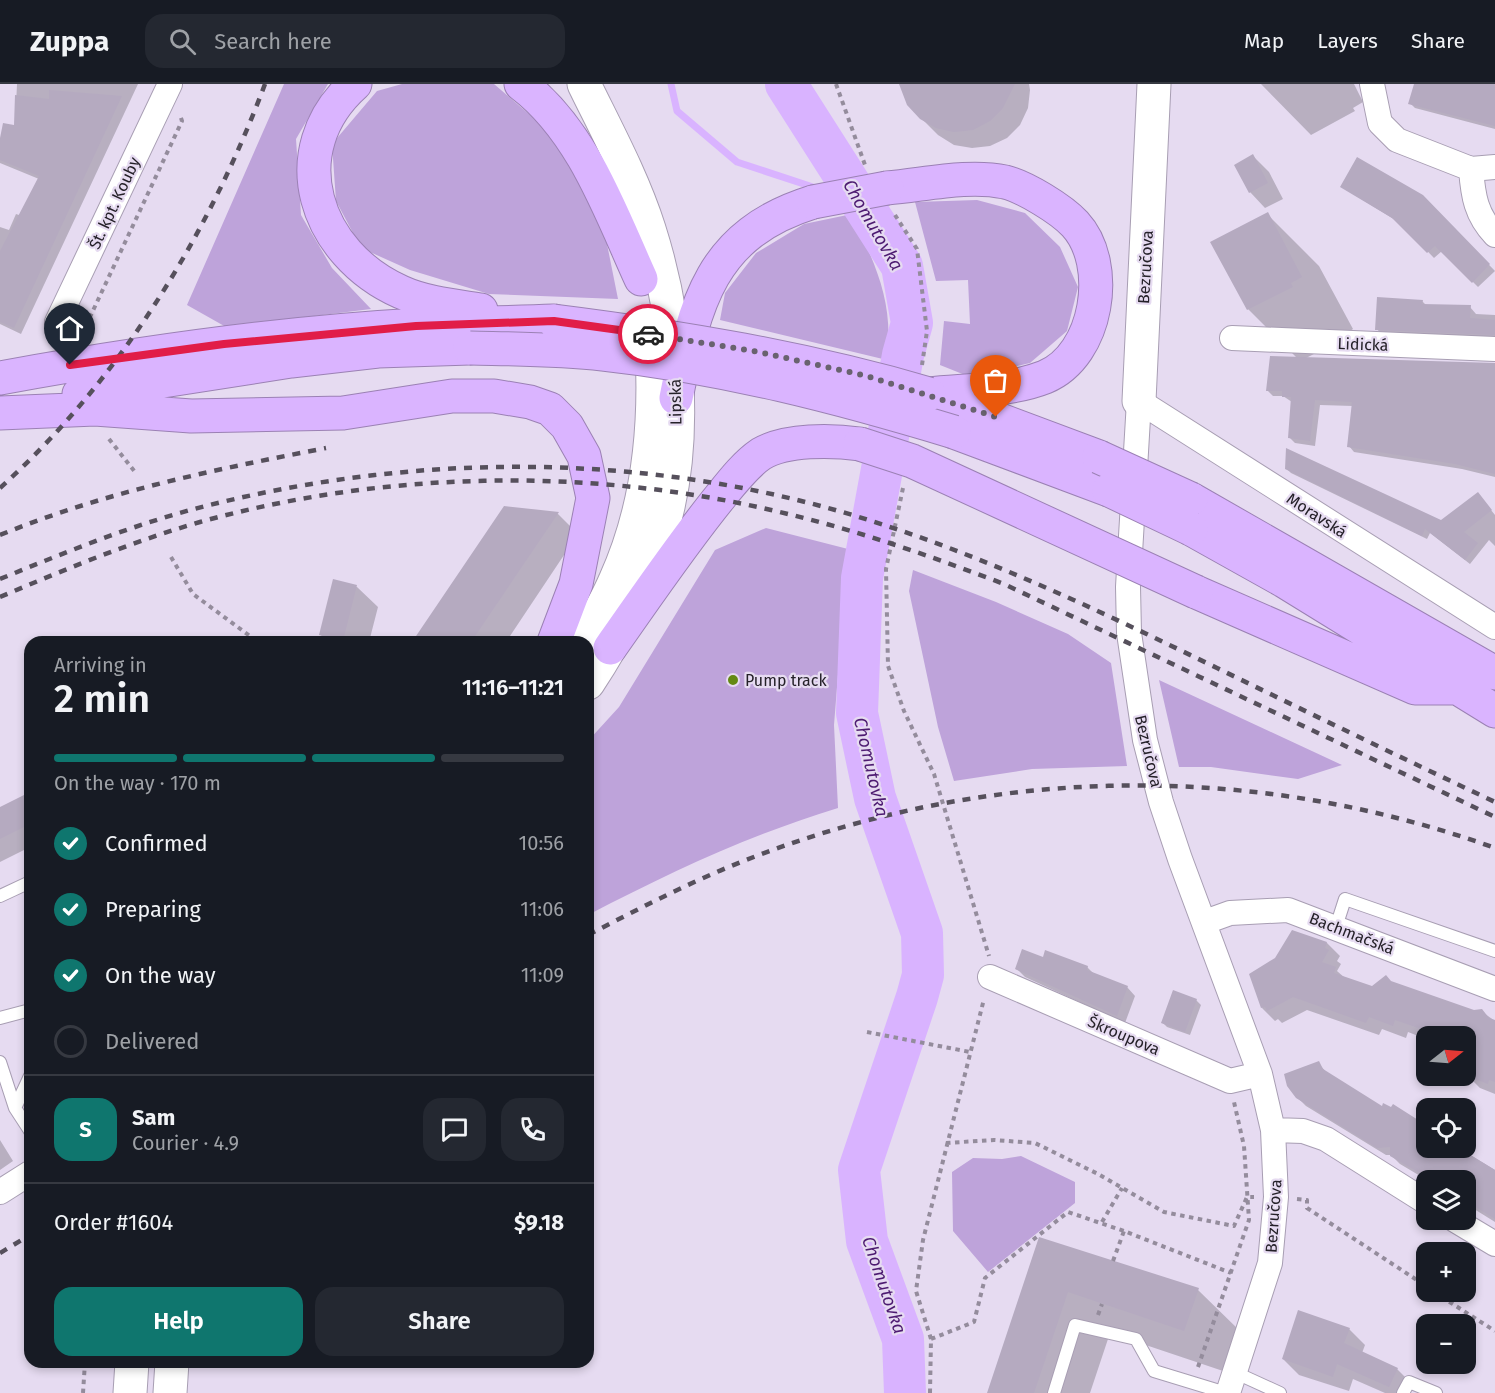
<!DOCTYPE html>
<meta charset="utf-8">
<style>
:root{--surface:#171b24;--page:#242831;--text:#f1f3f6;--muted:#9ea1a6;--line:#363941;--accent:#0f766e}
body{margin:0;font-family:"Fira Sans",sans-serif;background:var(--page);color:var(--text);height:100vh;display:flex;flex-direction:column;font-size:22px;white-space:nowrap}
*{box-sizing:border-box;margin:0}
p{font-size:20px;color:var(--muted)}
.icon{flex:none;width:33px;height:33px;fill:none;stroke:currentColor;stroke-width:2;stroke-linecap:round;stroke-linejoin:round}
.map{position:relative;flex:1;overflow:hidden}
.sheet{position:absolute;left:24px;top:552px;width:570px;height:732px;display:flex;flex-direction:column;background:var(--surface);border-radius:18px;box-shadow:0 3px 9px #0003}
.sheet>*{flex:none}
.needle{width:39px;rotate:73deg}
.fabs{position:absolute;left:1416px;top:942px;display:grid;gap:12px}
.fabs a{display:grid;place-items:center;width:60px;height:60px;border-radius:12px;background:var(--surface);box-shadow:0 3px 9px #0003;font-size:30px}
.pin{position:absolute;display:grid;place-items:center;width:51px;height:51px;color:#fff;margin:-62px -26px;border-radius:50% 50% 50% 0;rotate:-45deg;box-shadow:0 0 6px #0007}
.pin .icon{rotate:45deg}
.courier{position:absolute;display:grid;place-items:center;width:60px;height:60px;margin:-30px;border:4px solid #e11d48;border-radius:50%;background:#fff;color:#222;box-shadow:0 2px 8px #0007}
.head em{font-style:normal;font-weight:600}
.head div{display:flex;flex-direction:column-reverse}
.head{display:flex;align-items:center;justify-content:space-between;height:102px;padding:0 30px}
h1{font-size:39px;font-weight:600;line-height:45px}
.bar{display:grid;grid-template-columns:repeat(4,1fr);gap:9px 6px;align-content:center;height:72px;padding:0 30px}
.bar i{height:8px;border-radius:4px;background:var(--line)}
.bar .on{background:var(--accent)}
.bar p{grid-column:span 4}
.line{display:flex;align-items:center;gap:15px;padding:0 30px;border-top:2px solid var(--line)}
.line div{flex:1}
.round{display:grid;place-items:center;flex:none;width:63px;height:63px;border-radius:18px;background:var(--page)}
ol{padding:0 30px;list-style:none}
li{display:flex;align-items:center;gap:18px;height:66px}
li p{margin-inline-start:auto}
li .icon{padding:6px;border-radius:50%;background:var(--accent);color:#fff;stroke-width:4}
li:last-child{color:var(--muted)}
li i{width:33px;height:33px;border:3px solid var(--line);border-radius:50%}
.action{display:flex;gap:12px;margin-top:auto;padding:12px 30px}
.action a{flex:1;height:69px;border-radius:18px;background:var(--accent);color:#fff;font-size:24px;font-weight:600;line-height:69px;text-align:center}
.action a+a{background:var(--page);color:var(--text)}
header{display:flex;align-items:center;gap:36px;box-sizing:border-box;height:84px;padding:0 30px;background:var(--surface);border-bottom:2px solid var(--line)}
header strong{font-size:28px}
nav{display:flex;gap:33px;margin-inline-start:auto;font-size:21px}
.search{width:420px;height:54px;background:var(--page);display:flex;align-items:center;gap:15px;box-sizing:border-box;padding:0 21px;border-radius:18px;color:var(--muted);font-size:22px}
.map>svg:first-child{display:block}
.green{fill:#bea3da}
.shadow{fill:#0003}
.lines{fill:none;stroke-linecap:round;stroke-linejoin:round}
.stream{stroke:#d9b3ff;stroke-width:7}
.river{stroke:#d9b3ff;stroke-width:42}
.building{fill:#b5aac0}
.lane-casing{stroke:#a89eb3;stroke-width:14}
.street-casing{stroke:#a89eb3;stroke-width:26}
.secondary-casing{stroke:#a89eb3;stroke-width:35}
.highway-casing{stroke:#9b81b4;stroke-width:35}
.path{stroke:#948c9c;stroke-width:4;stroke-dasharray:4.5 4.5;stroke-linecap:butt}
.lane{stroke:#fff;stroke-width:12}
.street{stroke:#fff;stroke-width:24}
.secondary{stroke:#fff;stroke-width:33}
.highway{stroke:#dab4ff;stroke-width:33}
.rail{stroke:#56505c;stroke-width:4.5;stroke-dasharray:8 8;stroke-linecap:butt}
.highway-bridge-casing{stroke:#9b81b4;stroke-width:35;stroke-linecap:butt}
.highway-bridge{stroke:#dab4ff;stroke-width:33}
.done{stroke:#69626f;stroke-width:6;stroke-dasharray:0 10.8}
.route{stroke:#e11d48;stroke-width:8}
.poi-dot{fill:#638912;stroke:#e6dbf1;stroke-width:2}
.labels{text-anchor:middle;stroke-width:4.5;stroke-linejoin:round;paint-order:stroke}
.street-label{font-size:16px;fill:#252129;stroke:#e6dbf1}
.poi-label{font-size:16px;fill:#252129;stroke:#e6dbf1;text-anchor:start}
.water-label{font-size:18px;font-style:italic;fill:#4d1b71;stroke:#e6dbf1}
</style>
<header>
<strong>Zuppa</strong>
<div class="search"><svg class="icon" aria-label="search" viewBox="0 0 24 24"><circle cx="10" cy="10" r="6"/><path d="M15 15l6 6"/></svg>Search here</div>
<nav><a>Map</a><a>Layers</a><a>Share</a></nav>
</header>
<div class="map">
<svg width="1495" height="1309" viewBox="0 0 1495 1309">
<rect width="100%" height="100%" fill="#e6dbf1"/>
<path class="green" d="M 284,0 L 328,0 L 296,55 L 301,131 L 332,184 L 371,225 L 226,243 L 187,221 Z
M 402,0 L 494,0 L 559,56 L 605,150 L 618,215 L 489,210 L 410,186 L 361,164 L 336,117 L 332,60 L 377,7 Z
M 977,116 L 1025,129 L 1060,163 L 1078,203 L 1067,247 L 1030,279 L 970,293 L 940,281 L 944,237 L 970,240 L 968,196 L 936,197 L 915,118 Z
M 852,130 C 876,183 894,217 887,276 L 720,236 L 725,209 L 756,169 L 804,140 Z
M 766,444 L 848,465 L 834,641 L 838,724 C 747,752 673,787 588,831 L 588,657 L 619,623 L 715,466 Z
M 913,486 L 996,518 L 1068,550 L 1111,579 L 1127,682 L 1032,685 L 954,697 L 938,643 L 909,507 Z
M 1159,596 L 1342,681 L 1298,695 L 1211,683 L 1179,683 Z
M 1021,1072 L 1075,1098 L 1075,1119 L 988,1188 L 953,1147 L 952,1088 L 973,1074 L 1002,1075 Z"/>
<path class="shadow" d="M 17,0 L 138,0 L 21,250 L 0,240 L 0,143 L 9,146 L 16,130 L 22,132 L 39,95 L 0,79 L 0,55 L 15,43 Z
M 901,0 L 1029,0 L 1030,6 L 1028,24 L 1020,41 L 1007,54 L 990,62 L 972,64 L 954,61 L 938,51 L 921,34 Z
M 1261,0 L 1354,0 L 1363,18 L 1353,24 L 1355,27 L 1311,51 Z
M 1415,0 L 1495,0 L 1495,45 L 1415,24 L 1410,19 Z
M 1253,72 L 1269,88 L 1283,115 L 1265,124 L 1250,108 Z
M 1342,103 L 1422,112 L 1495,187 L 1478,203 L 1442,167 L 1434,174 L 1400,139 Z
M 1267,130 L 1319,182 L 1353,245 L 1342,252 L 1344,255 L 1306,274 L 1495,281 L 1495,393 L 1462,385 L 1354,368 L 1349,362 L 1353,322 L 1320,321 L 1315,362 L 1295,359 L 1289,353 L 1292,318 L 1283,312 L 1273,312 L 1267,306 L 1297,274 L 1248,225 Z
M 1422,217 L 1427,222 L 1470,223 L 1476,230 L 1495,231 L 1495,255 L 1382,251 L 1377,245 Z
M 1286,384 L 1441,438 L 1482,415 L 1495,431 L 1495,462 L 1489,456 L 1470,480 L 1430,449 L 1427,455 L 1291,389 Z
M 505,424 L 558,430 L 578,450 L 506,558 L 414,558 Z
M 334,497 L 357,503 L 378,523 L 369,558 L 328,558 L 321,551 Z
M 30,711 L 30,763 L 0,778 L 0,726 Z
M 1293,848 L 1327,859 L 1340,872 L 1337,877 L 1341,880 L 1337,887 L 1345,894 L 1373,904 L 1392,899 L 1474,928 L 1481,927 L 1495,937 L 1495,1010 L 1480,1004 L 1467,991 L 1471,976 L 1466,974 L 1466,952 L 1426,955 L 1408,948 L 1406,954 L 1382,945 L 1379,951 L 1307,926 L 1282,939 L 1278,935 L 1275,937 L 1262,924 L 1277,875 Z
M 1044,875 L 1087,883 L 1095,891 L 1127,903 L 1135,912 L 1125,939 L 1025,893 L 1017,885 Z
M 1196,916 L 1201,921 L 1190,951 L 1167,943 L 1163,939 Z
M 1318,979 L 1328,990 L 1382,1024 L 1391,1025 L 1393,1022 L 1426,1043 L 1426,1064 L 1459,1064 L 1495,1086 L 1495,1138 L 1466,1120 L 1466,1096 L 1427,1096 L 1400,1080 L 1391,1071 L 1386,1071 L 1306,1022 L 1297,1013 Z
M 0,1056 L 13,1077 L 0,1086 Z
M 1040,1155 L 1198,1206 L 1240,1247 L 1226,1288 L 1110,1249 L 1090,1309 L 988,1309 Z
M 1349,1245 L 1365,1261 L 1362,1269 L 1397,1285 L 1413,1301 L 1409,1309 L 1385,1309 L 1353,1295 L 1349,1307 L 1299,1291 L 1283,1275 Z"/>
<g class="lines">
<path class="stream" d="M 671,0 L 677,27 L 737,78 L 816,104"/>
<path class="river" d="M 786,0 L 902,182 L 912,239 L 903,271 L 862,494 L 857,629 L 875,714 L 922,849 L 923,891 L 917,913 L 859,1086 L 867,1157 L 903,1255 L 905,1309"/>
</g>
<path class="building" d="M 899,0 L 1015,0 L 1003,24 L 990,37 L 973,46 L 954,48 L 936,44 L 920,35 L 907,21 Z
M 1414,0 L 1495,0 L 1495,42 L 1408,20 Z
M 49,6 L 122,12 L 14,244 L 0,238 L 0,167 L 39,92 L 0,76 L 0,54 L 3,39 L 14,41 L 15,11 L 49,15 Z
M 1253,70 L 1268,99 L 1249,109 L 1234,81 Z
M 1357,73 L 1423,111 L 1490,180 L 1472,199 L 1435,162 L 1427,169 L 1392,134 L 1340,103 Z
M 1268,128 L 1302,193 L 1291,199 L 1293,203 L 1247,226 L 1210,158 Z
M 1377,213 L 1423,216 L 1422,220 L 1471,221 L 1470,234 L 1495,236 L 1495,251 L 1375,246 Z
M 1270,272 L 1495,279 L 1495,390 L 1455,380 L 1347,363 L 1352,318 L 1315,316 L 1310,357 L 1288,354 L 1291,313 L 1282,313 L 1282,307 L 1266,307 Z
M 1286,364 L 1441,436 L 1478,408 L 1492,426 L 1464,448 L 1478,459 L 1465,476 L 1425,445 L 1422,452 L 1285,385 Z
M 504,422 L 559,428 L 471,558 L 412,558 Z
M 333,495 L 357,501 L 343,557 L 319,551 Z
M 30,708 L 30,740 L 0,755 L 0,723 Z
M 1292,846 L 1327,858 L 1325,864 L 1329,866 L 1322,878 L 1336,883 L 1334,889 L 1372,902 L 1386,891 L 1391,897 L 1474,926 L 1482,925 L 1489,934 L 1495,936 L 1495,998 L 1489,996 L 1488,1000 L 1466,992 L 1471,976 L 1466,974 L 1466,952 L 1442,952 L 1395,936 L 1393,942 L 1369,933 L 1366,939 L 1293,913 L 1267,927 L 1265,923 L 1261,924 L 1249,890 L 1275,874 Z
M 1022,865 L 1043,873 L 1045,866 L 1088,882 L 1087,886 L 1128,902 L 1117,932 L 1015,885 Z
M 1173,906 L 1197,915 L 1185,948 L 1161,939 Z
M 1319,977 L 1323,985 L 1382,1022 L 1383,1019 L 1391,1023 L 1393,1020 L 1426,1041 L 1426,1064 L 1459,1064 L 1495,1086 L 1495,1135 L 1466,1117 L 1466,1096 L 1432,1096 L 1390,1072 L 1390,1063 L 1377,1064 L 1296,1014 L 1287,1002 L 1284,990 Z
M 1039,1153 L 1199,1204 L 1184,1247 L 1068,1208 L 1034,1309 L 987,1309 Z
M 1298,1226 L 1350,1244 L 1344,1259 L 1398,1284 L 1389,1303 L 1337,1280 L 1333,1293 L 1282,1275 Z"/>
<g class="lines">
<g class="lane-casing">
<path id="lane" d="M 0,812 L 30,798
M 1336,843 L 1345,815 L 1495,867
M 0,934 L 30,926
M 0,978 L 15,1024 L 30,1047
M 15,1024 L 30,992
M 1234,1288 L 1280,1309
M 1054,1309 L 1075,1241 L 1136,1255 L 1154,1287 L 1226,1309
M 1403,1309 L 1409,1298 L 1436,1309"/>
</g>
<g class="street-casing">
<path id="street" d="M 1372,0 L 1380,39 L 1397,56 L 1471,85 L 1495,83
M 1471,85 C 1473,112 1476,131 1495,151
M 57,238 L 170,0
M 1232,254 L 1495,265
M 1205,838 L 1230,829 L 1288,826 L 1495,905
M 990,893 L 1230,997 L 1260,990
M 1273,1046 L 1303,1047 L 1326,1055 L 1426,1118
M 0,1108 L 30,1089
M 1455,1136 L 1495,1160
M 1228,1309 L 1270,1179 L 1276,1113 L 1273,1046 L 1260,990 L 1180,775 L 1161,718 L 1145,656 L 1129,549 L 1128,503 L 1139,317 L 1495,543"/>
</g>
<g class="secondary-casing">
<path id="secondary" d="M 584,0 C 607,47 633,95 649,145 C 678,236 690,356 661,449 C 644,502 619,552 588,599
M 1139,317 L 1154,0
M 583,558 C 594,538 606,518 615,497 C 647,427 656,345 652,268
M 130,1309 L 132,1278
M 170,1309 L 172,1278"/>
</g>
<g class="highway-casing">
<path id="highway" d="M 355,0 C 280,67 315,170 401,208 C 425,219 455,222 481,226
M 521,0 C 582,46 610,127 641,195
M 887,104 C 924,101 968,90 1005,98 C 1025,103 1061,125 1075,140 C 1112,180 1098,271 1045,293 C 1010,307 966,306 929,310
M 0,294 C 137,269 277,249 417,241 C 463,239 509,239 554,237
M 79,310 L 291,277 L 378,267 L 470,264
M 939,313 L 1099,373
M 676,314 C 695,219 710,150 813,118
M 0,329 L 95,325 L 191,332 L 343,329 L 452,312 L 494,312 L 530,318 L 550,325 L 567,342 L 584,372 L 593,414 L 576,500 L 554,558
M 954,348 L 1109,406
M 1191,415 L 1495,589
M 1191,445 L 1284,497 L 1495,627
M 1196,508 L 1415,604 L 1450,604
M 610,564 C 646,513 681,461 720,413 C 732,398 746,380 761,370 C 786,355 832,356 860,360"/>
</g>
<path class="path" d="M 836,0 L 865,81
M 895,131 L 917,165 L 927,247 L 922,281
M 82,250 L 182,37 L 180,31
M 109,355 L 135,388
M 903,404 L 886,485 L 888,582 L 904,627 L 934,690 L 989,872
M 171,473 L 193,510 L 258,558
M 867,948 L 970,968
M 946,1059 L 994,1056 L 1035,1059 L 1098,1090 L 1164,1128 L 1234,1142 L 1247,1113 L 1254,1113
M 1297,1115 L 1307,1116 L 1307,1124 L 1426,1202
M 1102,1138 L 1122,1104
M 1113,1177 L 1124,1147 L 1231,1189
M 1434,1208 L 1495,1247
M 1098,1231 L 1102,1220
M 931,1255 L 974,1238 L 985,1194 L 1068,1128 L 1124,1147
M 1198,1283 L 1249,1136 L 1244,1062 L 1234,1018
M 83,1309 L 85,1278
M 930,1309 L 931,1255 L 916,1207 L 923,1156 L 984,915"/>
<use href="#lane" class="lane"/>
<use href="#street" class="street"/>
<use href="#secondary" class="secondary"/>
<use href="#highway" class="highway"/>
<path class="rail" d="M 0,404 C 120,296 209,150 265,0
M 0,451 C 108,407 213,386 326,364
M 0,495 C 64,469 127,443 194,425 C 411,368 644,367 859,433 C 983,471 1100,527 1217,584 C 1309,629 1402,674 1495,718
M 0,513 C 66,485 131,458 200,438 C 383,387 586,383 771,426 C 851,444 928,471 1004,500 L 1495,733
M 588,851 C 644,822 700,793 759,771 C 997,681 1256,678 1495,764
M 0,1169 L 30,1151"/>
<g class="highway-bridge-casing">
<path id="highway-bridge" d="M 813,118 L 887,104
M 554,237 C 681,253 806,274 929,310
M 470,264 C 515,265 559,265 603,270 C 723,283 839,313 954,348
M 860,360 L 912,377 L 1196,508
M 1099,373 L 1191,415
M 1109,406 L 1191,445"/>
</g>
<use href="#highway-bridge" class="highway-bridge"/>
</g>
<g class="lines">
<path class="done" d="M 648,250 L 759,268 L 867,292 L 996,333"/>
<path class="route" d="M 70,281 L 224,260 L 416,242 L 554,237 L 648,250"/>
</g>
<circle class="poi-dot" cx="733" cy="596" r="6"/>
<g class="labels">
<g class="street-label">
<text transform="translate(114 119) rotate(-65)" y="6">Št. kpt. Kouby</text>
<text transform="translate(1145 183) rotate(-87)" y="6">Bezručova</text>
<text transform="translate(1363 260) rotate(2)" y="6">Lidická</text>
<text transform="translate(675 318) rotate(-91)" y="6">Lipská</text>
<text transform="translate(1317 431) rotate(33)" y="6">Moravská</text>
<text transform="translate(1149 667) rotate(77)" y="6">Bezručova</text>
<text transform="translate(1352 849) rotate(21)" y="6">Bachmačská</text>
<text transform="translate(1124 951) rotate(23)" y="6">Škroupova</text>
<text transform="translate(1273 1132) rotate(-86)" y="6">Bezručova</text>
</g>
<g class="poi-label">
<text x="745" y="602">Pump track</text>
</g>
<g class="water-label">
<text transform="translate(873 141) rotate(60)" y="6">Chomutovka</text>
<text transform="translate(871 683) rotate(77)" y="6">Chomutovka</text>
<text transform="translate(884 1201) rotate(71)" y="6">Chomutovka</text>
</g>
</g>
</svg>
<div class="fabs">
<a><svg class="needle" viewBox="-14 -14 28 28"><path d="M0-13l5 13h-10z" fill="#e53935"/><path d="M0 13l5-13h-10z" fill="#9ea1a6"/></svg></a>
<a><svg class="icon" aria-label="locate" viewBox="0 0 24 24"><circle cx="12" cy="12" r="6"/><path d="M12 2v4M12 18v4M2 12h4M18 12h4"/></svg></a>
<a><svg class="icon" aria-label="layers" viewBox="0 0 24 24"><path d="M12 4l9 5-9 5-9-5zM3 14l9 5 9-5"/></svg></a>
<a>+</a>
<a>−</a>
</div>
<div class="pin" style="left:996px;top:333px;background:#ea580c"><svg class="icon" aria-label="bag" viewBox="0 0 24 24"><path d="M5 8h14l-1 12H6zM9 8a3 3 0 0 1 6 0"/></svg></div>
<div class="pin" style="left:70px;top:281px;background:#1f2937"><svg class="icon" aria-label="home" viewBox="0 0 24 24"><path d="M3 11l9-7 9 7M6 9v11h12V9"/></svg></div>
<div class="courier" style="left:648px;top:250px"><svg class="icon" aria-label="car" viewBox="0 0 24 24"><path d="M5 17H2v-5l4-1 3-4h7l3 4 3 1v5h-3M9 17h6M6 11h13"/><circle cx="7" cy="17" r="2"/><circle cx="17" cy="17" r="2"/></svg></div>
<section class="sheet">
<div class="head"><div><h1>2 min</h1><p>Arriving in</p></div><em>11:16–11:21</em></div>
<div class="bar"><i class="on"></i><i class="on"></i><i class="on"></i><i></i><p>On the way · 170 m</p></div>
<ol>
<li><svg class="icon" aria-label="check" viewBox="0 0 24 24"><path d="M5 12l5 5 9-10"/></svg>Confirmed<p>10:56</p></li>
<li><svg class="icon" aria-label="check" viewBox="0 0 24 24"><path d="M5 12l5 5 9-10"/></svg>Preparing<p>11:06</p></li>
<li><svg class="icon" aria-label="check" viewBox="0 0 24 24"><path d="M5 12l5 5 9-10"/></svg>On the way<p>11:09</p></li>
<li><i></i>Delivered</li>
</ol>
<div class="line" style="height:108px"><b class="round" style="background:var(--accent);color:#fff">S</b><div><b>Sam</b><p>Courier · 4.9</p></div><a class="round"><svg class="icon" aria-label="chat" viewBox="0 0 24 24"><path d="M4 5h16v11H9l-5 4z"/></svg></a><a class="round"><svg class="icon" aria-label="phone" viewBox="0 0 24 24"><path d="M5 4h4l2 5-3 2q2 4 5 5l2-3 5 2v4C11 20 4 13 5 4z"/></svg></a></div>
<div class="line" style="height:78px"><div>Order #1604</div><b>$9.18</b></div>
<div class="action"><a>Help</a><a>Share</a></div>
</section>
</div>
